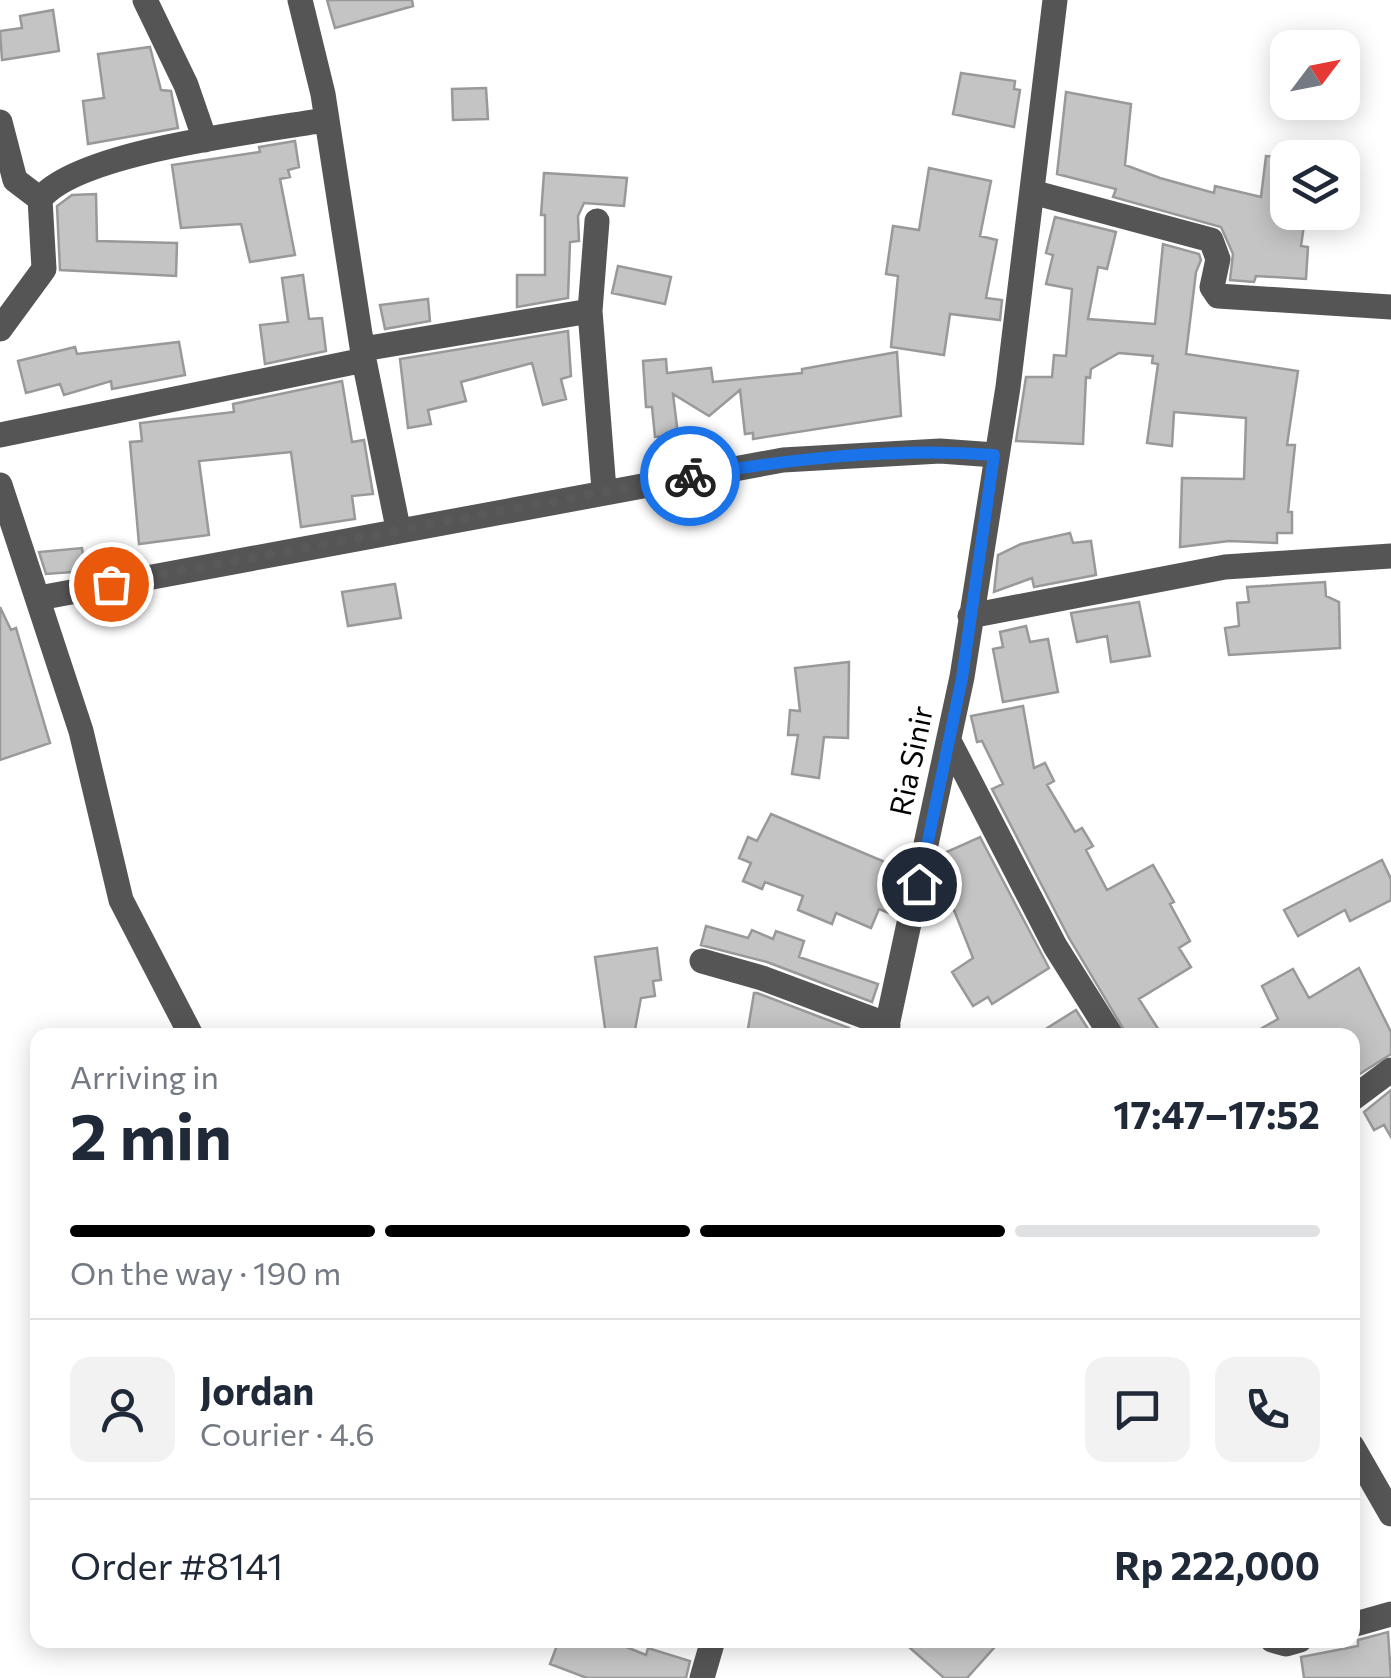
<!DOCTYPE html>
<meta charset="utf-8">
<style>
:root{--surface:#fff;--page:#f2f2f3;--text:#1f2937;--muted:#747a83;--line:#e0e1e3;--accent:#000}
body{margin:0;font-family:Commissioner,sans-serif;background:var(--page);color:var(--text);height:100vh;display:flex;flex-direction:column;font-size:38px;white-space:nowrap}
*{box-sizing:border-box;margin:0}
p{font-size:32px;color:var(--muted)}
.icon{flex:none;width:55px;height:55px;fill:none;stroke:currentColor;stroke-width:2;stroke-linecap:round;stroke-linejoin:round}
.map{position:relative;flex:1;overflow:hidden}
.sheet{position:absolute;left:30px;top:1028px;width:1330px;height:620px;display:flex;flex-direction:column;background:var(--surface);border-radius:20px;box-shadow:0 5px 25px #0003}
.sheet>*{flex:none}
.needle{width:65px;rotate:58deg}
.buttons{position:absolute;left:1270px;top:30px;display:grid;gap:20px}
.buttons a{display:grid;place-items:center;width:90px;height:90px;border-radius:20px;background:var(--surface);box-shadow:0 5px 25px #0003;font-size:50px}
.pin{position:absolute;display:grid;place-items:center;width:85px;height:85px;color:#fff;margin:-42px;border:5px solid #fff;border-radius:50%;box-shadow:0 2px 10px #0007}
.courier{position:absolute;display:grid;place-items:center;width:100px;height:100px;margin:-50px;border:8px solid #1a73e8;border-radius:50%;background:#fff;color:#222;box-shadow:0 2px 12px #0007}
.summary em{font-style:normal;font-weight:700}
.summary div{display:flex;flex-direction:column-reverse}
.summary{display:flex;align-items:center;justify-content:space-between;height:170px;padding:0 40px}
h1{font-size:65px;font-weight:700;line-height:75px}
.bar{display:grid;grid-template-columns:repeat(4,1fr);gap:15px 10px;align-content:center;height:120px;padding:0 40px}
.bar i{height:12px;border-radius:8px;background:var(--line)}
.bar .current{background:var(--accent)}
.bar p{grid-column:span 4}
.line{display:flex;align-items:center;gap:25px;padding:0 40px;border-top:2px solid var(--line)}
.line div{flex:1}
.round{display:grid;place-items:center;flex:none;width:105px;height:105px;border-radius:20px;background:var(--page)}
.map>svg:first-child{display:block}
.building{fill:#c4c4c4;stroke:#999;stroke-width:2.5}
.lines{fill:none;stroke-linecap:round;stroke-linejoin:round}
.minor{stroke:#555;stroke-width:25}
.done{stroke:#595959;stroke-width:10;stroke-dasharray:0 18}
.route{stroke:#1a73e8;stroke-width:12}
.labels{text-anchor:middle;stroke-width:8;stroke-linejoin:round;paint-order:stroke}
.street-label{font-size:30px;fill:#000;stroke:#fff}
</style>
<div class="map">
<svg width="1391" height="1678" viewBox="0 0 1391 1678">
<rect width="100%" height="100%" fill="#fff"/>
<path class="building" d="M 327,0 L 412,0 L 413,6 L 335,28 Z
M 53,10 L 59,51 L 2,60 L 0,31 L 22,28 L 20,16 Z
M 150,47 L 161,90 L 171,91 L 178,128 L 88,144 L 83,101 L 104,98 L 98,54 Z
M 961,73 L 1015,81 L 1014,89 L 1020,90 L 1014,127 L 953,114 Z
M 486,88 L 488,119 L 453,120 L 452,89 Z
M 1066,92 L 1131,104 L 1125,165 L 1160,178 L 1214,193 L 1215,186 L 1261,197 L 1266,156 L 1288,158 L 1288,223 L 1304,225 L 1301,246 L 1308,247 L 1306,279 L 1256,276 L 1254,282 L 1230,280 L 1233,254 L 1221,227 L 1113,197 L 1116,189 L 1057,174 Z
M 295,141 L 299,167 L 288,170 L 290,177 L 280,179 L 295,255 L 250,262 L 241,224 L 181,228 L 172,165 L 260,152 L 259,147 Z
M 929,168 L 991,181 L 980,236 L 997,240 L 986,298 L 1002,300 L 1000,320 L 950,314 L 944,355 L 891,347 L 898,276 L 886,274 L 893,226 L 919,230 Z
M 544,173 L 627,178 L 624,206 L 584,203 L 578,216 L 579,241 L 570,242 L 568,298 L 517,307 L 517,275 L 545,275 L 545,215 L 541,215 Z
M 96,194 L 97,241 L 177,243 L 176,276 L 60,270 L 57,206 L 72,195 Z
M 1055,217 L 1116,232 L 1107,269 L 1098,267 L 1088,319 L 1155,324 L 1163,244 L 1199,254 L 1201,260 L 1196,272 L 1186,354 L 1298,371 L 1287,445 L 1295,445 L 1288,512 L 1292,512 L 1292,533 L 1277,533 L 1277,543 L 1229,541 L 1180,547 L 1182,478 L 1244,479 L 1246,418 L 1174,412 L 1172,446 L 1147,443 L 1158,364 L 1152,363 L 1153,356 L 1119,353 L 1091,369 L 1090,378 L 1086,377 L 1083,444 L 1016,441 L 1026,377 L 1052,377 L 1054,355 L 1066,356 L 1072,289 L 1046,284 L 1053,255 L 1046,253 Z
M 618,266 L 671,277 L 665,304 L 612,293 Z
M 303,275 L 309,319 L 322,318 L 326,351 L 265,364 L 260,325 L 288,322 L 282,278 Z
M 428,299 L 430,321 L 385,329 L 380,305 Z
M 568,331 L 571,376 L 561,379 L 566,399 L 543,405 L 532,363 L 461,382 L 466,401 L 428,410 L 431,424 L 408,428 L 400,359 Z
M 179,342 L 185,375 L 112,389 L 111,381 L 64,395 L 60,384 L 26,393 L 18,361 L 75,347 L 77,354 Z
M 897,352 L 901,416 L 753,439 L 753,433 L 745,434 L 740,390 L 709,416 L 673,394 L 678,435 L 655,437 L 652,407 L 646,407 L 643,361 L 666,359 L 667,373 L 711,368 L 713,382 L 802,373 L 802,369 Z
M 342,381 L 352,442 L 364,440 L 373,494 L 352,496 L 355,519 L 301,527 L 291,452 L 199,461 L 209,535 L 139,544 L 130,442 L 142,441 L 140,423 L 234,412 L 233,404 Z
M 1070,533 L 1073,543 L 1091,541 L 1096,575 L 1034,587 L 1032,578 L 994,592 L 998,555 L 1021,544 Z
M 82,548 L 85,571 L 46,574 L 39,552 Z
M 1325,582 L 1326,596 L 1339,602 L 1340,648 L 1229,655 L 1225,628 L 1239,626 L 1237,603 L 1249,602 L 1247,587 Z
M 395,584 L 401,618 L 348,626 L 342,592 Z
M 1139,602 L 1150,656 L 1111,662 L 1107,636 L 1077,642 L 1071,613 Z
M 0,607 L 11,630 L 16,628 L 50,743 L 0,760 Z
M 1026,626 L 1030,642 L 1048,639 L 1058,692 L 1003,702 L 993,649 L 1003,647 L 1000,632 Z
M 849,662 L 848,738 L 824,737 L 819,778 L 792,774 L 798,735 L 788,735 L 790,710 L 800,711 L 795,668 Z
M 1023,706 L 1034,768 L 1045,763 L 1054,781 L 1047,785 L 1075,832 L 1082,828 L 1093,846 L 1086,850 L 1107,890 L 1153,865 L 1174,902 L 1170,904 L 1190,941 L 1179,948 L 1191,967 L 1139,999 L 1162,1035 L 1127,1035 L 1069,938 L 992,789 L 1003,784 L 982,741 L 977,742 L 971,716 Z
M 771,814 L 904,870 L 894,915 L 879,909 L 871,928 L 836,913 L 832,924 L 798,910 L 803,896 L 765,882 L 762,889 L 743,881 L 751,863 L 739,858 L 748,837 L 757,841 Z
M 980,837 L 1049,968 L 992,1004 L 988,997 L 973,1006 L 952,972 L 973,958 L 952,905 L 945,908 L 934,885 L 940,855 Z
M 1382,860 L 1391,879 L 1391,900 L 1350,921 L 1345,910 L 1298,936 L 1284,910 Z
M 706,926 L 748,938 L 752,930 L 773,939 L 776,931 L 804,941 L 799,957 L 878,984 L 872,1002 L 767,962 L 701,945 Z
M 657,948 L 661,980 L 653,981 L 655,996 L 641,998 L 634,1035 L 606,1035 L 595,957 Z
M 1359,968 L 1391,1032 L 1391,1054 L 1358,1075 L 1352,1065 L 1352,1035 L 1250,1035 L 1278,1019 L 1262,986 L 1293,969 L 1309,998 Z
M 754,993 L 757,993 L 849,1028 L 846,1035 L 747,1035 Z
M 1076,1010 L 1092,1035 L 1036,1035 Z
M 1391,1090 L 1391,1137 L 1384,1125 L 1374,1130 L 1364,1112 Z
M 1388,1632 L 1391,1678 L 1304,1678 L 1301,1657 L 1358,1646 L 1358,1640 Z
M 559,1640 L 609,1640 L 646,1655 L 648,1648 L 690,1661 L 686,1678 L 587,1678 L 550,1664 Z
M 901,1640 L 1001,1640 L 967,1678 L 944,1678 Z"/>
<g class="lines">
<path class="minor" d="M 145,0 L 186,85 L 205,140
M 300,0 L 323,94 L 364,360 L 398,528
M 0,122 L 15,180 L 40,199
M 1032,192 L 1211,240 L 1218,259 L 1212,287 L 1218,296 L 1391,307
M 597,221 L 590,311 L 604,490
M 0,329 L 44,269 L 40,199 C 78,151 262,131 325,120
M 363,349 L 590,311
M 0,435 L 364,360
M 0,485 L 81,731 L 121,900 L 191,1035
M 39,598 L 783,460 L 940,451 L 995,455
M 970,616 L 1225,567 L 1391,556
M 950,743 L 1055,946 L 1111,1035
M 702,961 L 762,978 L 888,1025
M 885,1035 L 962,677 L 1008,387 L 1055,0
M 1352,1099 L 1391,1070
M 1352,1446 L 1391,1514
M 1352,1625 L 1391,1614
M 1272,1640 L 1286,1644 L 1300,1640
M 702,1678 L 713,1640"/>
</g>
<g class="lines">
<path class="done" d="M 111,584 L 690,476"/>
<path class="route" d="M 690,476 C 791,459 892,447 994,455 L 962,678 L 919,884"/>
</g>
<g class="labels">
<g class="street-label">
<text transform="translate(912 761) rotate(-78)" y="10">Ria Sinir</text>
</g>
</g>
</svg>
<div class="buttons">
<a><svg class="needle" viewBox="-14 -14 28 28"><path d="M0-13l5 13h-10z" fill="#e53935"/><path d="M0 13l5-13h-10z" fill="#747a83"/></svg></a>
<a><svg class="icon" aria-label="layers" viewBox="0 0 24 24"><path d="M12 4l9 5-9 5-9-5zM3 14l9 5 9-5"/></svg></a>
</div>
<div class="pin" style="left:111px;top:584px;background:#ea580c"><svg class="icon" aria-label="bag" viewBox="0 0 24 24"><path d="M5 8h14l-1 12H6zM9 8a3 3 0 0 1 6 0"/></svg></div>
<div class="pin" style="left:919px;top:884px;background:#1f2937"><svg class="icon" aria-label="home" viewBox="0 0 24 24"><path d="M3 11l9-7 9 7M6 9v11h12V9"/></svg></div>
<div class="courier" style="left:690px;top:476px"><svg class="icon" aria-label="bike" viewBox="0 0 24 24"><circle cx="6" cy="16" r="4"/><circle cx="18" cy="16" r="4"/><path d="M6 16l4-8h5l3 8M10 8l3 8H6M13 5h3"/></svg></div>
<section class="sheet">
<div class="summary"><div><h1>2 min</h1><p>Arriving in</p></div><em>17:47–17:52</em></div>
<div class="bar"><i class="current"></i><i class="current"></i><i class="current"></i><i></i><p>On the way · 190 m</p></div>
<div class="line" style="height:180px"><a class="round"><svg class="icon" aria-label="person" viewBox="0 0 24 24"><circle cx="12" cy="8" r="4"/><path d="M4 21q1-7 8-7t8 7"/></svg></a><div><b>Jordan</b><p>Courier · 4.6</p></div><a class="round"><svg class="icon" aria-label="chat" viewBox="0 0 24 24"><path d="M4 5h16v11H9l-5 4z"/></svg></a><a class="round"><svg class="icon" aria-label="phone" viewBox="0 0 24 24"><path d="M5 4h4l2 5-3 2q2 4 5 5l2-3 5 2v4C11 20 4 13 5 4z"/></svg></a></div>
<div class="line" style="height:130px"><div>Order #8141</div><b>Rp 222,000</b></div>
</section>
</div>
